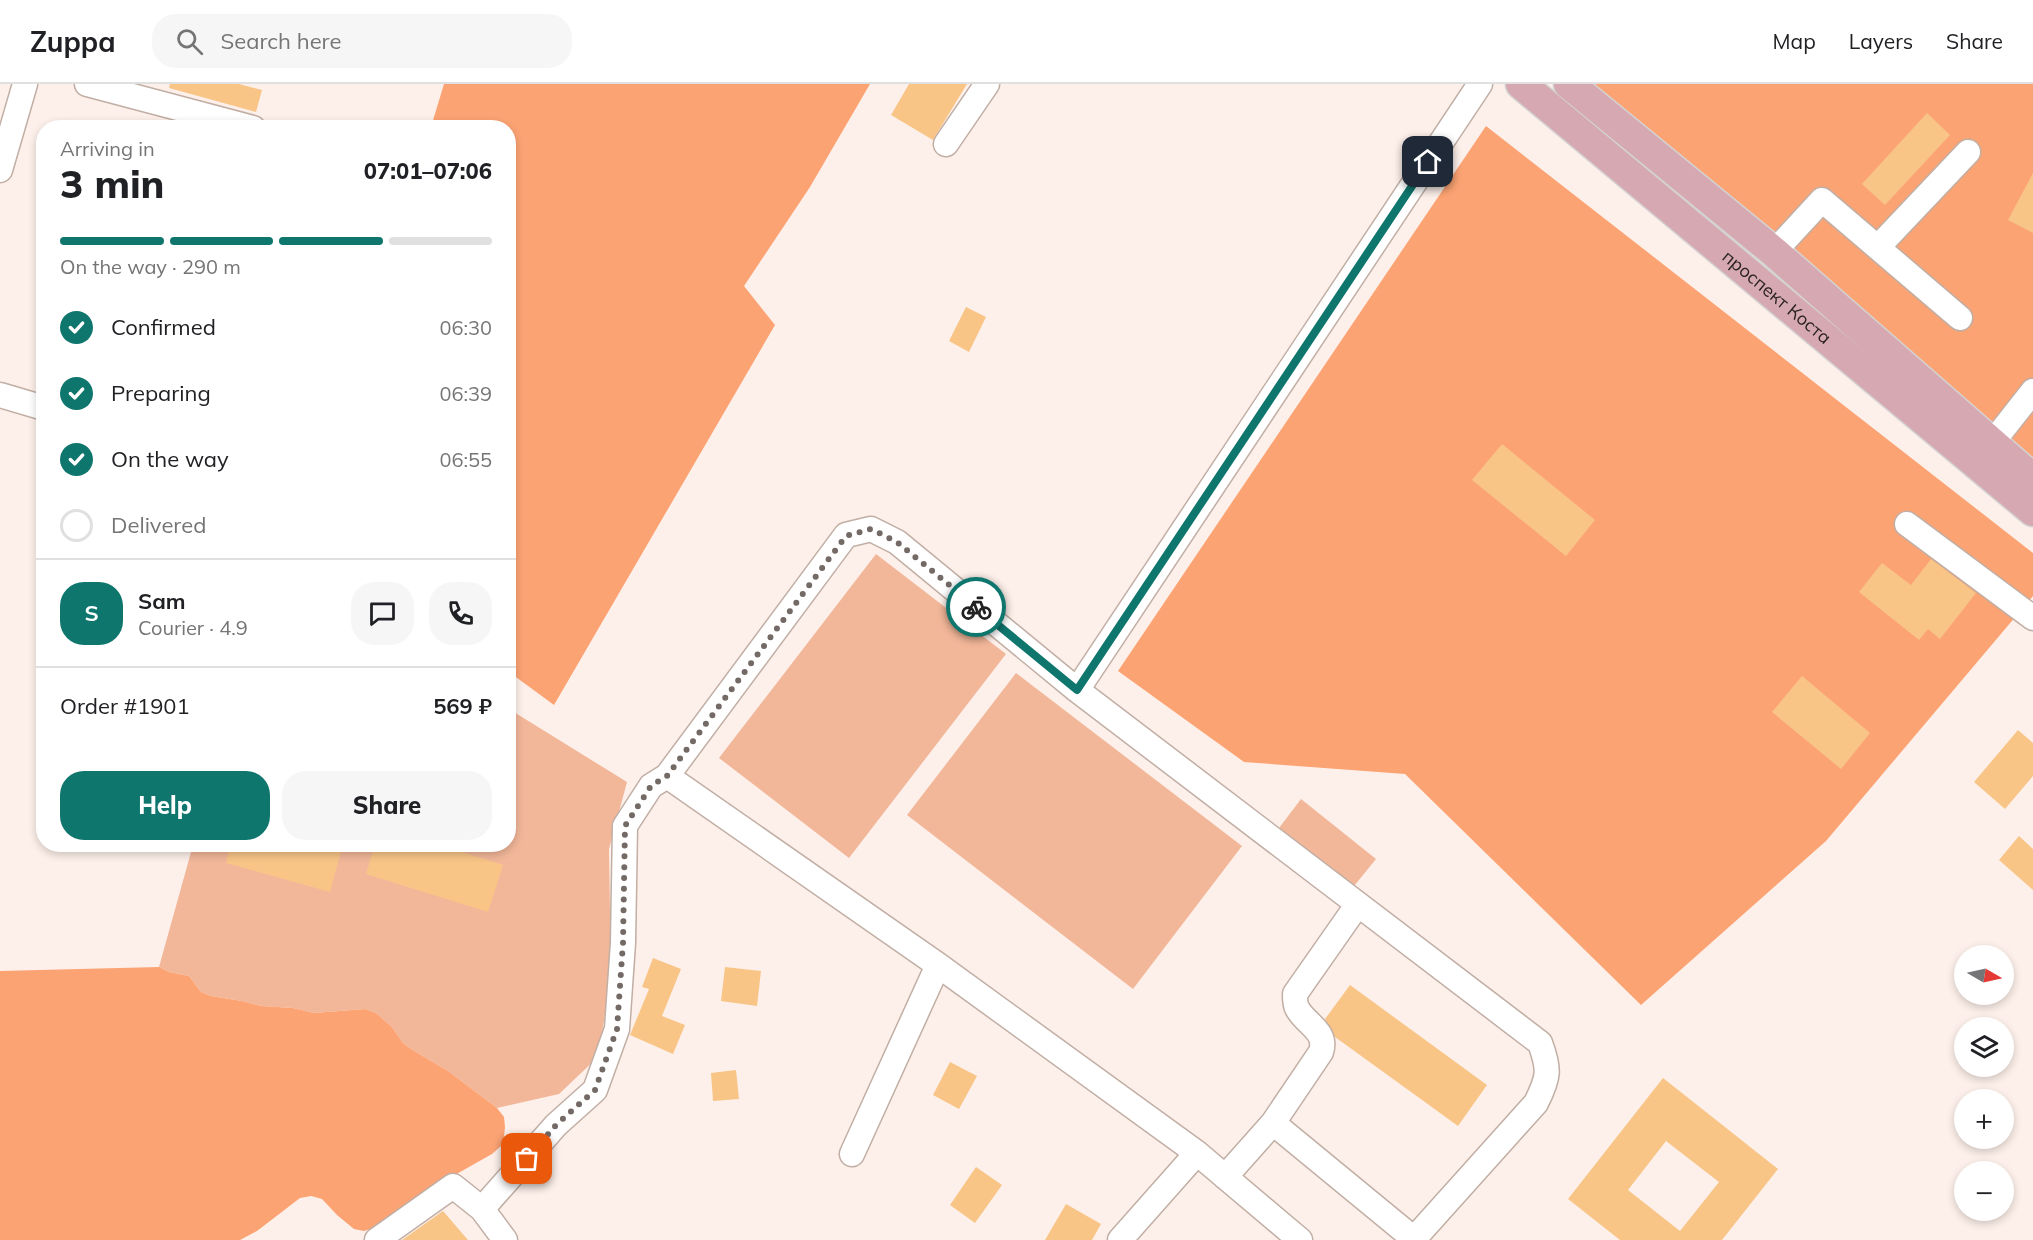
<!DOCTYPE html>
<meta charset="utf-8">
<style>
:root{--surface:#fff;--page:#f6f6f6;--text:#202124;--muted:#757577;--line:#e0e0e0;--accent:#0f766e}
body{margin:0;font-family:Mulish,sans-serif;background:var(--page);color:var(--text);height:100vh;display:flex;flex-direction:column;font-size:22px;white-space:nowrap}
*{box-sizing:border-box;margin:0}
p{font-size:20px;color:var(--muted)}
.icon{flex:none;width:33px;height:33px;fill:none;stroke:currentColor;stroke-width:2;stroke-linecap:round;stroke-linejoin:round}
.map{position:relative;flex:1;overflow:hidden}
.panel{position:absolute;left:36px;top:36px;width:480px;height:732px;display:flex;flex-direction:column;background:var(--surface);border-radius:24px;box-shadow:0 3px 9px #0003}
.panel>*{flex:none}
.needle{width:39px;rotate:99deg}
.tools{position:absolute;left:1954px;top:861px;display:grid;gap:12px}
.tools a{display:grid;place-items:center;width:60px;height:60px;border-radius:50%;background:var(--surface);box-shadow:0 3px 9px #0003;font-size:30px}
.pin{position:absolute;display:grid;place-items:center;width:51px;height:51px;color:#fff;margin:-26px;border-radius:12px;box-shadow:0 3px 9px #0006}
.courier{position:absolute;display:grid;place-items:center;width:60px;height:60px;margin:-30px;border:4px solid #0f766e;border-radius:50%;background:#fff;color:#222;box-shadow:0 2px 8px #0007}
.summary em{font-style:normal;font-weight:800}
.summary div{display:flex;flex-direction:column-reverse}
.summary{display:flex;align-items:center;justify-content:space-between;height:102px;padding:0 24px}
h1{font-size:39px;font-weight:800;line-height:45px}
.bar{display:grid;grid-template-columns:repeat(4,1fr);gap:9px 6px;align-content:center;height:72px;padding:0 24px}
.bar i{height:8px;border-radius:4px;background:var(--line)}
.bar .selected{background:var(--accent)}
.bar p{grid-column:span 4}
.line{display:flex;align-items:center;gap:15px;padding:0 24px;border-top:2px solid var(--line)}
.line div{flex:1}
.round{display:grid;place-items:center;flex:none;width:63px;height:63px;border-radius:24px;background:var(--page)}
ol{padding:0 24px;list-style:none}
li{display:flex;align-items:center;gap:18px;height:66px}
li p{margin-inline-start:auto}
li .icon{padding:6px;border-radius:50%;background:var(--accent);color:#fff;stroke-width:4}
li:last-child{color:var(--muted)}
li i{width:33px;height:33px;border:3px solid var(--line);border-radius:50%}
.cta{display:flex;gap:12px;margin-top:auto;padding:12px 24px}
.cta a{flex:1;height:69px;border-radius:24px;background:var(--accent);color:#fff;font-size:24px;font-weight:800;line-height:69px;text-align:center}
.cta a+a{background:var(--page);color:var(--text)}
header{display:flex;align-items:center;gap:36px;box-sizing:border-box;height:84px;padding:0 30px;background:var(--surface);border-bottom:2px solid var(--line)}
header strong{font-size:28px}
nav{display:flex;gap:33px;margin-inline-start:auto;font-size:21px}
.search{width:420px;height:54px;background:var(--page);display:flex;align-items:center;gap:15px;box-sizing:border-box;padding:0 21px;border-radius:24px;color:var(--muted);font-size:22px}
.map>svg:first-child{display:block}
.green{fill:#f2b799}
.forest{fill:#fca373}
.building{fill:#f8c587;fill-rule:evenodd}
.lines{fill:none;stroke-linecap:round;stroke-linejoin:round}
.minor-casing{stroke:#c1aea4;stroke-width:27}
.major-casing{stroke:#d4d3d2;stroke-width:33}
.minor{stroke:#fff;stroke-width:24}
.major{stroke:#d5a8b2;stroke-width:30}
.done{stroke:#736965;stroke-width:6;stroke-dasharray:0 10.8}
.route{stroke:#0f766e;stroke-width:8}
.labels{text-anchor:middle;stroke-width:4.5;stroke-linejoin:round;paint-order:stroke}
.street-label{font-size:18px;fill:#28211d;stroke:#fdf0ea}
</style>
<header>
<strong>Zuppa</strong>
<div class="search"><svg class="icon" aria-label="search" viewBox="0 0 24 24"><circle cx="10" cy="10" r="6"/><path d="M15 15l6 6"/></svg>Search here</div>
<nav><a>Map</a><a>Layers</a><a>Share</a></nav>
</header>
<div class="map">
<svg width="2033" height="1156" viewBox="0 0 2033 1156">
<rect width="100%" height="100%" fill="#fdf0ea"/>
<path class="green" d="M 876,470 L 1006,570 L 849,774 L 719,674 Z
M 1016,589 L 1242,762 L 1133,905 L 907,731 Z
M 509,625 L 627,698 L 609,765 L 611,886 L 599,972 L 559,1010 L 497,1024 L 448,987 L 411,965 L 403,959 L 392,943 L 376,929 L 365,925 L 314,929 L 293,924 L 261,922 L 242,917 L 211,912 L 201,908 L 189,892 L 169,888 L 159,883 L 193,761 L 508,760 Z
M 1301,715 L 1376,775 L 1350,807 L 1276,748 Z"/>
<path class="forest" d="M 444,0 L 870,0 L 810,103 L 744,202 L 775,241 L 554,621 L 509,588 L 508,44 L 431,43 Z
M 1583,0 L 2033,0 L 2033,380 Z
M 1486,42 L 2033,469 L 2033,512 L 1826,757 L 1641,921 L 1405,690 L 1244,678 L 1118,587 Z
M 159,883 L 169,888 L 189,892 L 201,908 L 211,912 L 242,917 L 261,922 L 293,924 L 314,929 L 365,925 L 376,929 L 392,943 L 403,959 L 411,965 L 448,987 L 497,1024 L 504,1033 L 505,1043 L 504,1053 L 501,1062 L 492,1070 L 453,1092 L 411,1122 L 390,1132 L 373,1144 L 364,1147 L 354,1145 L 337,1131 L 322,1115 L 311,1112 L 300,1114 L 257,1147 L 240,1156 L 0,1156 L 0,887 Z"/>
<path class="building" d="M 170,0 L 239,0 L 262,6 L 256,28 L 169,4 Z
M 909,0 L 967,0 L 933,56 L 891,31 Z
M 1927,29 L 1950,51 L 1885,121 L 1862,100 Z
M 2033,89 L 2033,149 L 2008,136 Z
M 966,223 L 986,233 L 969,268 L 949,257 Z
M 1502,360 L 1595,436 L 1566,472 L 1472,396 Z
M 1931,475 L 1976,509 L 1940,555 L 1928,545 L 1919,556 L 1859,508 L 1882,479 L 1911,501 Z
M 1802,592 L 1870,649 L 1841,685 L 1772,628 Z
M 2018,646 L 2033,659 L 2033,692 L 2005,725 L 1974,698 Z
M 2019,752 L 2033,765 L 2033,806 L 1999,776 Z
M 231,760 L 343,760 L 330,808 L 226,779 Z
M 375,760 L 437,760 L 503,781 L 488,828 L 366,790 Z
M 653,874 L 681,885 L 662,932 L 685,941 L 673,970 L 630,951 L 649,905 L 642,903 Z
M 725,883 L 761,887 L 757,922 L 721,917 Z
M 1350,901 L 1487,1001 L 1458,1042 L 1335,953 L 1325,935 Z
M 950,978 L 977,992 L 959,1025 L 933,1011 Z
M 736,986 L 739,1015 L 713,1017 L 711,989 Z
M 1663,994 L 1778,1085 L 1722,1156 L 1620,1156 L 1568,1115 ZM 1666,1057 L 1719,1098 L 1680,1147 L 1628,1106 Z
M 976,1083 L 1002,1101 L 975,1139 L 950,1121 Z
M 1066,1120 L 1101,1140 L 1092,1156 L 1045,1156 Z
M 443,1127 L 468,1156 L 402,1156 Z"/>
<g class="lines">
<g class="minor-casing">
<path id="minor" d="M 87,0 L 253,44
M 946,60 L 987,0
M 0,86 L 25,0
M 1878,163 L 1968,68
M 1774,168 L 1822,116 L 1960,234
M 0,311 L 44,324
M 1992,359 L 2033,307
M 1907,440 L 2033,534
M 1077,606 L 1480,0
M 1273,1039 L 1414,1155
M 1197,1069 L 938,881 L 667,692 L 846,451 L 871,445 L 897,458 L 1077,606 L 1540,959 C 1550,986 1549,993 1536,1019 L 1413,1156
M 852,1070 L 938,881
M 1225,1093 L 1273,1039 L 1321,968 C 1328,947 1305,940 1297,924 C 1295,920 1295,914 1295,910 L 1358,820
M 482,1125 L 505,1156
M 377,1156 L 453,1102 L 482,1125 L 556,1041 L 595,1006 L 617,945 L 623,859 L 625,742 L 651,702 L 667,692
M 1120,1156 L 1197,1069 L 1300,1156"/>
</g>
<g class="major-casing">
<g id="major">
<path id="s1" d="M 1521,0 L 2033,427"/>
<path d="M 1569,0 L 1774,168 L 2033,395"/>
</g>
</g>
<use href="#minor" class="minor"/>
<use href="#major" class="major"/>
</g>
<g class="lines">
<path class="done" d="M 527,1075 L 556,1041 L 595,1006 L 617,945 L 623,859 L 625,742 L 651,702 L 667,692 L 846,452 L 871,445 L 897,458 L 976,523"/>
<path class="route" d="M 976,523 L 1077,606 L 1428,78"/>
</g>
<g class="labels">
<g class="street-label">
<text dy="6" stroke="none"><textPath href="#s1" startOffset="333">проспект Коста</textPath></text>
</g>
</g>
</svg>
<div class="tools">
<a><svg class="needle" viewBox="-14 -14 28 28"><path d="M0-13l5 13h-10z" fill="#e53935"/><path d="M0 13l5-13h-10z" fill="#757577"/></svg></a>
<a><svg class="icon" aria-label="layers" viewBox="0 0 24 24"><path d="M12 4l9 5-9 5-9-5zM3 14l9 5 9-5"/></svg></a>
<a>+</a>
<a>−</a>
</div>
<div class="pin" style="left:527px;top:1075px;background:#ea580c"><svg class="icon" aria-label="bag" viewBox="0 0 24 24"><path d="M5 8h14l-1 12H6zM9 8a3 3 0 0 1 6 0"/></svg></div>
<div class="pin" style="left:1428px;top:78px;background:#1f2937"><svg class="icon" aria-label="home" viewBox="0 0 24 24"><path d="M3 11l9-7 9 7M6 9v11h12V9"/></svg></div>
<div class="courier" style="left:976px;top:523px"><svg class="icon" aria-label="bike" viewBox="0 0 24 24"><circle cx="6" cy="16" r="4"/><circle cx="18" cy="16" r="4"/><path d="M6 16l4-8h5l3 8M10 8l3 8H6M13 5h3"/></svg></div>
<section class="panel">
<div class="summary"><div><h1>3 min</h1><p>Arriving in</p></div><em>07:01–07:06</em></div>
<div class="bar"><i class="selected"></i><i class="selected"></i><i class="selected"></i><i></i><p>On the way · 290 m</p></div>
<ol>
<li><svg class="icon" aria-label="check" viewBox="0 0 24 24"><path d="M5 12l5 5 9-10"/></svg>Confirmed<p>06:30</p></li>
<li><svg class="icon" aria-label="check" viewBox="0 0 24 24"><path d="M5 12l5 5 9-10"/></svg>Preparing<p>06:39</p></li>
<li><svg class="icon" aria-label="check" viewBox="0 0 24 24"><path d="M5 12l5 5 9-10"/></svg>On the way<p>06:55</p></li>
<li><i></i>Delivered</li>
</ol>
<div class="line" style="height:108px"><b class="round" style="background:var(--accent);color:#fff">S</b><div><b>Sam</b><p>Courier · 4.9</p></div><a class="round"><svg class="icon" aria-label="chat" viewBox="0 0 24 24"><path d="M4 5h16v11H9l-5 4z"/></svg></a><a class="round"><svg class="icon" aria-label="phone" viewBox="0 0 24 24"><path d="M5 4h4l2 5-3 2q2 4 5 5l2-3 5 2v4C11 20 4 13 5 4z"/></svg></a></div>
<div class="line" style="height:78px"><div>Order #1901</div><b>569 ₽</b></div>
<div class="cta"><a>Help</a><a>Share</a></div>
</section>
</div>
